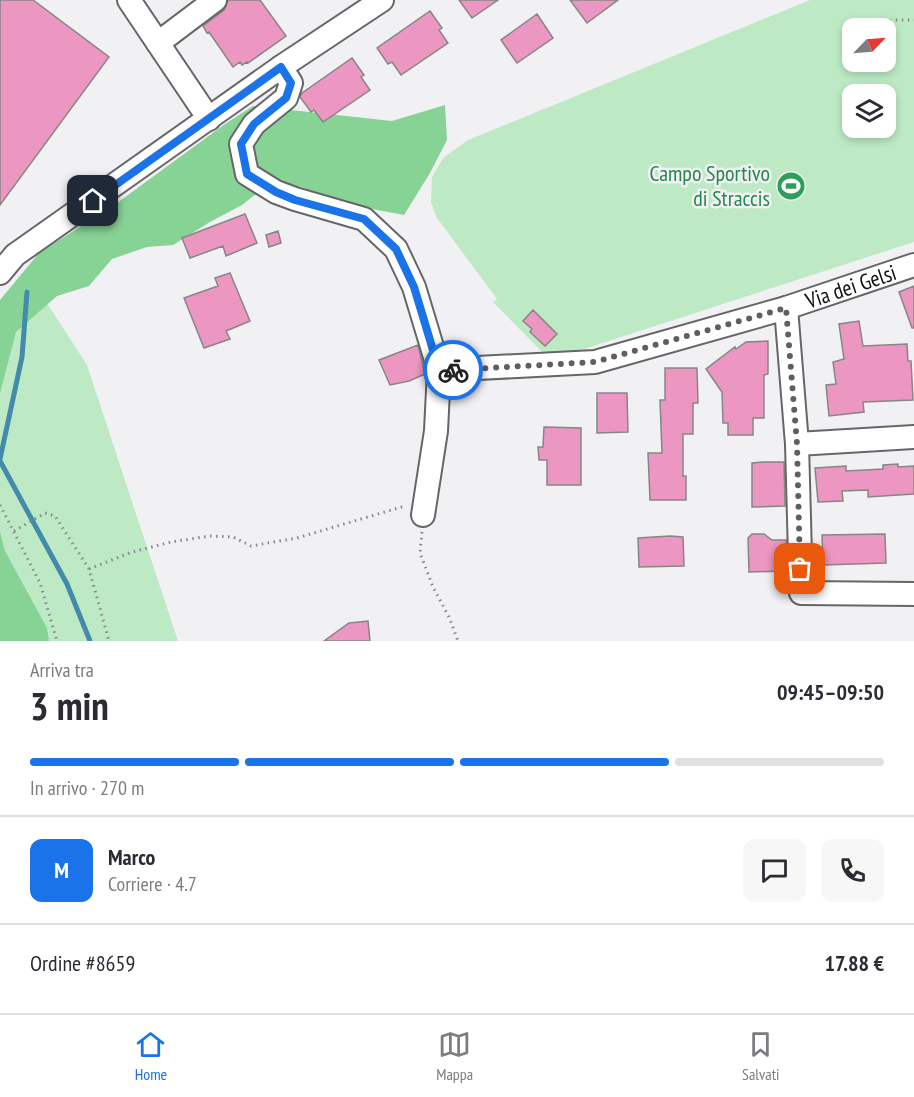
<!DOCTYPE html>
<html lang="it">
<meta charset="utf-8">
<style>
:root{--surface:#fff;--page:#f7f7f7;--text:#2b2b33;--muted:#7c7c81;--line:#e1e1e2;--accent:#1a73e8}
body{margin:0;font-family:"PT Sans Narrow",sans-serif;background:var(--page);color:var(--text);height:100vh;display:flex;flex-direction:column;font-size:22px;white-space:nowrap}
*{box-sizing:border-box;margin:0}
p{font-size:20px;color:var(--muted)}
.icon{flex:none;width:33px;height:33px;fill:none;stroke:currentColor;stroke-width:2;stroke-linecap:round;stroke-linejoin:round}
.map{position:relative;height:641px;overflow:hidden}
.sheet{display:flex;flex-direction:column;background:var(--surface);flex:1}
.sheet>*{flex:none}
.needle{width:39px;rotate:65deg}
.controls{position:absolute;left:842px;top:18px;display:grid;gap:12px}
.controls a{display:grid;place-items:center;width:54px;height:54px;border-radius:12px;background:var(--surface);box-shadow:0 3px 9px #0003;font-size:30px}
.pin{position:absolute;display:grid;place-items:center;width:51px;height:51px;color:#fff;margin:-26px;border-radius:12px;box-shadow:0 3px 9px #0006}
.courier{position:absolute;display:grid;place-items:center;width:60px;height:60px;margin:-30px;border:4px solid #1a73e8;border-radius:50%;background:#fff;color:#222;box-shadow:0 2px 8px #0007}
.headline em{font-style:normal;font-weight:600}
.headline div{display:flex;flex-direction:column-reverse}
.headline{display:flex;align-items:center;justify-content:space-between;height:102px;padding:0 30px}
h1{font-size:39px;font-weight:600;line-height:45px}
.bar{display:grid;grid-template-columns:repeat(4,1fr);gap:9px 6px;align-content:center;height:72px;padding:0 30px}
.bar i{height:8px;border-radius:4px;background:var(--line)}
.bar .selected{background:var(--accent)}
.bar p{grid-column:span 4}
.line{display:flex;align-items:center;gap:15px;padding:0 30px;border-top:2px solid var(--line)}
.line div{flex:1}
.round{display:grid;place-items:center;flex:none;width:63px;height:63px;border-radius:12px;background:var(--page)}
.tab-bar{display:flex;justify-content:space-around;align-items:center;height:84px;border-top:2px solid var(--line);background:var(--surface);font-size:16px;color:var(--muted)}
.tab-bar a{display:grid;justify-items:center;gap:3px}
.tab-bar .selected{color:var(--accent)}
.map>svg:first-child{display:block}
.green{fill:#bdeac4;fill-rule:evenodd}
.forest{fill:#87d396}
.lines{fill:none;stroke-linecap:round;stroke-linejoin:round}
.stream{stroke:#428baa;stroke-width:5}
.building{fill:#ec97c1;stroke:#888586;stroke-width:1.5}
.minor-casing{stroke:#656668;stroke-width:26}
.path{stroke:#88888b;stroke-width:3;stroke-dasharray:1.5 4.5;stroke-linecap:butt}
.minor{stroke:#fff;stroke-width:22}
.done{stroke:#5f5f60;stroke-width:6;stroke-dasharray:0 10.8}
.route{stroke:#1a73e8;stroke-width:8}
.labels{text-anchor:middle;stroke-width:5;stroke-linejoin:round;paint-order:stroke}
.leisure-label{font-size:22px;fill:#27864d;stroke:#f1f1f4;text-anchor:end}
.street-label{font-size:22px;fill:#101011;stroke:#f1f1f4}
</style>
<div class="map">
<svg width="914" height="641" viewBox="0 0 914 641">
<rect width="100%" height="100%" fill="#f1f1f4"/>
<path class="green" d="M 810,0 L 914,0 L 914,242 L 550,360 L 493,302 L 497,299 L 437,218 L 431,202 L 432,177 L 443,158 L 468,140 ZM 852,28 L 885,28 L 885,62 L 852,62 ZM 852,94 L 885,94 L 885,128 L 852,128 Z
M 32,280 L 87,365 L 178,641 L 0,641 L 0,322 Z"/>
<path class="forest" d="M 445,105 L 447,140 L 430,173 L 404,215 L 340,203 L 302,187 L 269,184 L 242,205 L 210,222 L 173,245 L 147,247 L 112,259 L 89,286 L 57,296 L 16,332 L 0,393 L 0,300 L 39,253 L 117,203 L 225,124 L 253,106 L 392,121 Z
M 0,532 L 5,551 L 47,628 L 49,641 L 0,641 Z"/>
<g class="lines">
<path class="stream" d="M 0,459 L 22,357 L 27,292
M 0,461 L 67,584 L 90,641"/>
</g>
<path class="building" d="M 0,0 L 33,0 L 109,57 L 0,205 Z
M 228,0 L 260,0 L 286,36 L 248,63 L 247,62 L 242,65 L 240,62 L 233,67 L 209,32 L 207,33 L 203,26 L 224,10 Z
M 459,0 L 498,0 L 472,18 Z
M 570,0 L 618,0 L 587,23 Z
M 430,11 L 442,28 L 439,30 L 448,43 L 401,75 L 392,62 L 388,64 L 377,48 Z
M 537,14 L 553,38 L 517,63 L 501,40 Z
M 352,58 L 364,75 L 361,77 L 370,90 L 323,122 L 314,110 L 311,112 L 300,97 L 302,93 Z
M 245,214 L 257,243 L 226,256 L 223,246 L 190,258 L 182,238 Z
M 278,231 L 281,243 L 269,247 L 266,235 Z
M 230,273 L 250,321 L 226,331 L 230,339 L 204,348 L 184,298 L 218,286 L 215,278 Z
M 914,286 L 914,328 L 912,328 L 899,292 Z
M 533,310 L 557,334 L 545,346 L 530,332 L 532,329 L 523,321 Z
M 859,321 L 863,346 L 907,344 L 908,361 L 911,361 L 913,400 L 863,402 L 864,412 L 829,416 L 826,385 L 836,384 L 833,362 L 844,359 L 839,324 Z
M 768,341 L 768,374 L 764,375 L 764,418 L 753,418 L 753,435 L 728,435 L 728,423 L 723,423 L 722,392 L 706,369 L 735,347 L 736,349 L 746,342 Z
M 418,345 L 425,374 L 409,381 L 390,385 L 379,360 Z
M 665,368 L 697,368 L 698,403 L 693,403 L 693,434 L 683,434 L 683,476 L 686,476 L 686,500 L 650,500 L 648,453 L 662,453 L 660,400 L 665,400 Z
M 597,393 L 627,393 L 628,432 L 597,433 Z
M 544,427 L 581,428 L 581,485 L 547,485 L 547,460 L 539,460 L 538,447 L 543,447 Z
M 763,462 L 784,462 L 785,506 L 752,507 L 752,463 Z
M 898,464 L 898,467 L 914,466 L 914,494 L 868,497 L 868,490 L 842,491 L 843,501 L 818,502 L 815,468 L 846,466 L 846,471 L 883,469 L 883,465 Z
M 752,534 L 764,534 L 772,540 L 786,540 L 787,571 L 749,572 L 748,538 Z
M 885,534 L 886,563 L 823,565 L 822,535 Z
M 670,536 L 683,537 L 684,566 L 639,567 L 638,538 Z
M 368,621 L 370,641 L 324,641 L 349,623 Z"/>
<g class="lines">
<g class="minor-casing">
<g id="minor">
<path d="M 129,0 L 209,119"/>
<path d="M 158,43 L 215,0"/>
<path d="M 281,67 L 291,83 L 286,98 L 254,124 L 241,144 L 247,174 L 276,192 L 295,199 L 364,219 L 396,249 L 414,287 L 439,370 L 436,431 L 423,515"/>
<path d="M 0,273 L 15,255 L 281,67 L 382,0"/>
<path d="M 786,308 L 797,444 L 801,593 L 914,594"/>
<path id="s1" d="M 439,370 L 595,362 L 786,308 L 914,265"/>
<path d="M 797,444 L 914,437"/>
</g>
</g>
<path class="path" d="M 867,28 L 893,20 L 914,20
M 843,36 L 852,33
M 0,505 L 40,583 L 57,641
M 14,531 L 45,513 L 55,516 L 89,569 L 109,641
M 422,532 L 420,553 L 433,587 L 449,617 L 458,641
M 89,569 L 132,552 L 171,542 L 210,536 L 233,537 L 251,546 L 297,538 L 405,506"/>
<use href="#minor" class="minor"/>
</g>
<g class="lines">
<path class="done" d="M 453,370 L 595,362 L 786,308 L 797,444 L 800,569"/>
<path class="route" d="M 93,201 L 281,67 L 291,83 L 286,98 L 254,124 L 241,144 L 247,174 L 276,192 L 295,200 L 364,219 L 396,249 L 414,287 L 439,370 L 453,370"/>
</g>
<defs>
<g id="stadium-disc" transform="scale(1.5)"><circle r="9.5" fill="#2e9e5b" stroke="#f1f1f4"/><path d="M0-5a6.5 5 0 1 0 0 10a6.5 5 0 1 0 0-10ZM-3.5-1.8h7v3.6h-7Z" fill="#fff"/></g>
</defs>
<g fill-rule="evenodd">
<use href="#stadium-disc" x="791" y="186"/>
</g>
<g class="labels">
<g class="leisure-label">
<text x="770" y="181">Campo Sportivo<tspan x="770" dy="25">di Straccis</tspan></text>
</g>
<g class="street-label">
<text dy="8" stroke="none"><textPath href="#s1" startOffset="423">Via dei Gelsi</textPath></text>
</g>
</g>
</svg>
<div class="controls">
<a><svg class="needle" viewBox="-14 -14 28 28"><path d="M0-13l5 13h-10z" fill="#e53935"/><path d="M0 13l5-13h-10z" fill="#7c7c81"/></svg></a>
<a><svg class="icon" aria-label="layers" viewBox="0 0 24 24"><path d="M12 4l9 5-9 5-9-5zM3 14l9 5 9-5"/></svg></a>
</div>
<div class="pin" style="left:800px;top:569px;background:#ea580c"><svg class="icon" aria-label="bag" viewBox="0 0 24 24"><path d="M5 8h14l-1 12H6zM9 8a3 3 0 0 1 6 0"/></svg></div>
<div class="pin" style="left:93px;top:201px;background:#1f2937"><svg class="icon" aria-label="home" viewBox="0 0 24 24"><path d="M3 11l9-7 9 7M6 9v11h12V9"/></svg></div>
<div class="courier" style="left:453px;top:370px"><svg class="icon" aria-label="bike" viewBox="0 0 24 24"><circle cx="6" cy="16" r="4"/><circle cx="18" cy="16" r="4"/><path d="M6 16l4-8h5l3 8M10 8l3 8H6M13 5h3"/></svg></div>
</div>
<section class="sheet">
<div class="headline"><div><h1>3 min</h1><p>Arriva tra</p></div><em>09:45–09:50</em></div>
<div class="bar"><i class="selected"></i><i class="selected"></i><i class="selected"></i><i></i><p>In arrivo · 270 m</p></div>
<div class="line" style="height:108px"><b class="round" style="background:var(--accent);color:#fff">M</b><div><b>Marco</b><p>Corriere · 4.7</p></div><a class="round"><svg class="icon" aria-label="chat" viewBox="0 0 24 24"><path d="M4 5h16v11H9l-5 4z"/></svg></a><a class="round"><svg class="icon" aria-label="phone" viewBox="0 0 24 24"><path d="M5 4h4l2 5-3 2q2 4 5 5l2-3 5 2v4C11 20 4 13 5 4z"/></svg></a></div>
<div class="line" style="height:78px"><div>Ordine #8659</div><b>17.88 €</b></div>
</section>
<nav class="tab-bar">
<a class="selected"><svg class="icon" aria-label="home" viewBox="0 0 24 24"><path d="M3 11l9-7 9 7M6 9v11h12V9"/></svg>Home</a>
<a><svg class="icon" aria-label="map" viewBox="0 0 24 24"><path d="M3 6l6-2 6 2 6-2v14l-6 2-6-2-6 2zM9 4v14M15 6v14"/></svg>Mappa</a>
<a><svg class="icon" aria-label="saved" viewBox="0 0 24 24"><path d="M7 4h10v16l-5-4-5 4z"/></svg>Salvati</a>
</nav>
